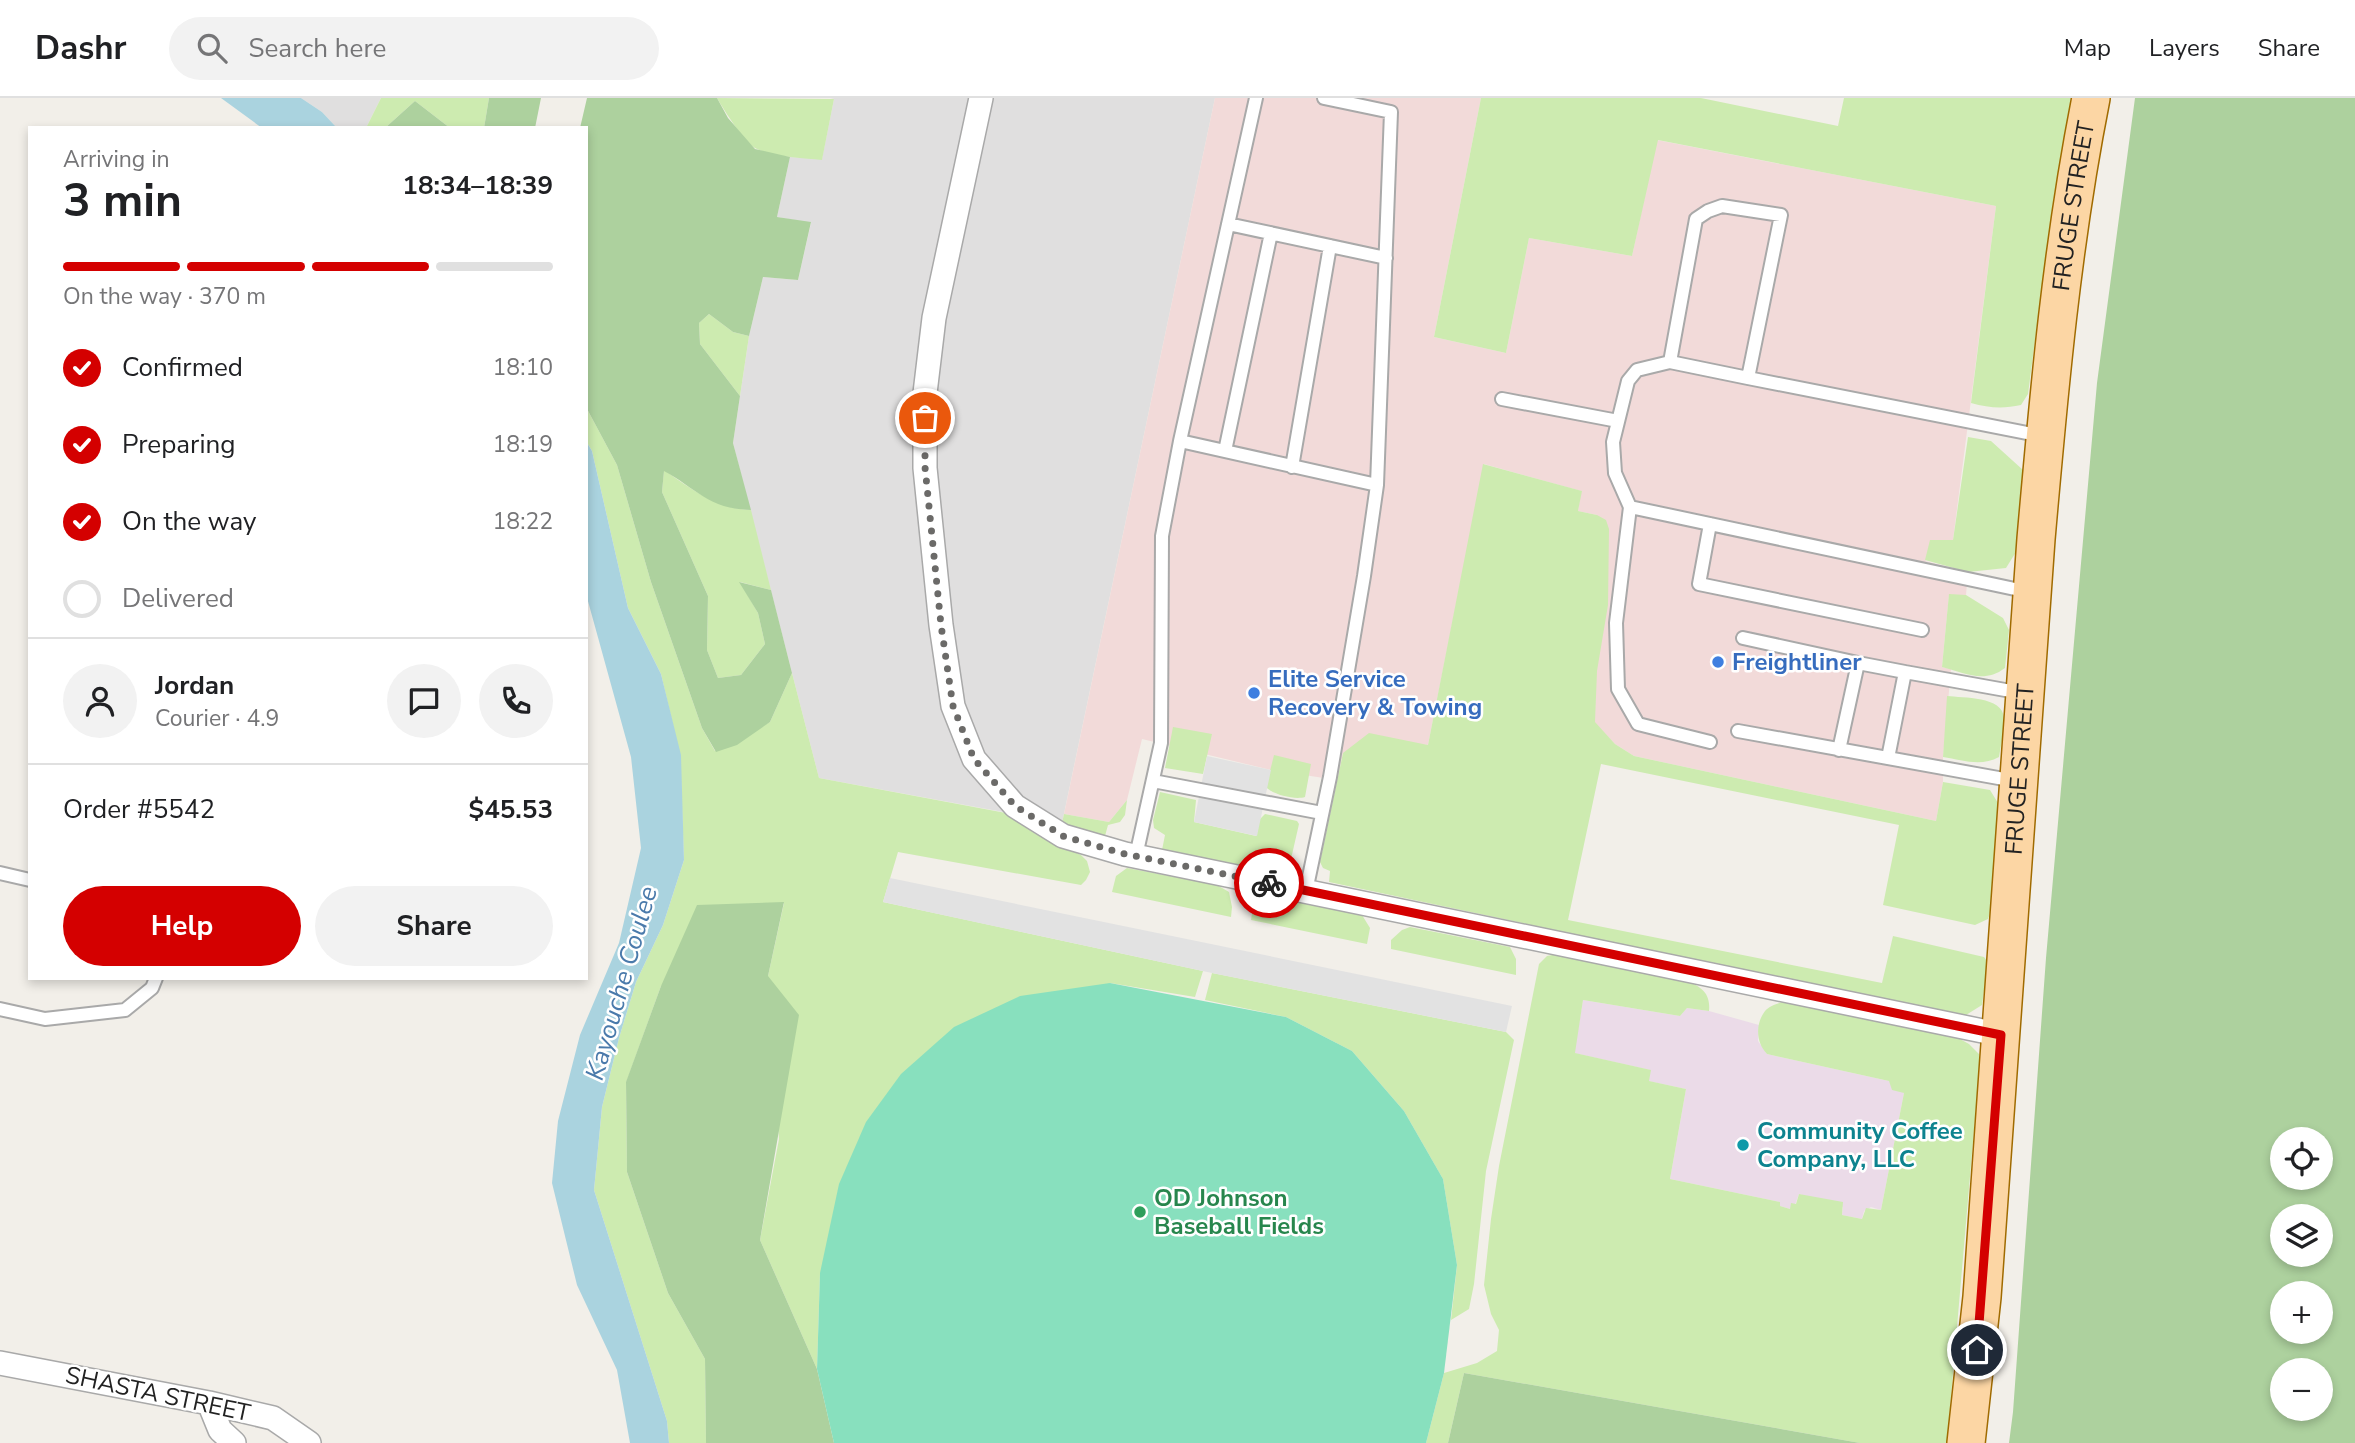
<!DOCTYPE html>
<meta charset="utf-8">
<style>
:root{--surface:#fff;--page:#f2f2f2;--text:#202124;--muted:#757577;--line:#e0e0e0;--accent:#d40000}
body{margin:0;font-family:"Nunito Sans",sans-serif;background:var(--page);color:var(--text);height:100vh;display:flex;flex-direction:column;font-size:26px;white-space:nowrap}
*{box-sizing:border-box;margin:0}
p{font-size:23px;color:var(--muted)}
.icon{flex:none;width:38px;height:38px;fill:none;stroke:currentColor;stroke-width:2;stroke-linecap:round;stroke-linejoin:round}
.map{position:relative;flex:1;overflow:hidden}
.panel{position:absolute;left:28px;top:28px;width:560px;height:854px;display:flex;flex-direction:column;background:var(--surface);border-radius:0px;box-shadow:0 4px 10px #0003}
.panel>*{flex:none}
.fabs{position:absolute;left:2270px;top:1029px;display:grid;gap:14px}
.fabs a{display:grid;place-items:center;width:63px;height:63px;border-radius:50%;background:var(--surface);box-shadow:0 4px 10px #0003;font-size:35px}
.pin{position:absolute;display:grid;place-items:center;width:60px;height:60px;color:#fff;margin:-30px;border:4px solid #fff;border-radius:50%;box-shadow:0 2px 7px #0007}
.courier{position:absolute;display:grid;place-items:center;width:70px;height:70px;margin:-35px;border:5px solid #d40000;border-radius:50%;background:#fff;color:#222;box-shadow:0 2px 9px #0007}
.summary em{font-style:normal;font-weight:700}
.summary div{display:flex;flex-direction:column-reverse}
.summary{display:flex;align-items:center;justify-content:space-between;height:119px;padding:0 35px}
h1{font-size:46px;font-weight:700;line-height:52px}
.bar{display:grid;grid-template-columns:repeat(4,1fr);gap:10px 7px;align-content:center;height:84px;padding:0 35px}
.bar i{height:9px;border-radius:5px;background:var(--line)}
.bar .active{background:var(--accent)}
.bar p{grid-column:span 4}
.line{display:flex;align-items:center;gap:18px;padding:0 35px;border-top:2px solid var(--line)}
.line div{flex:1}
.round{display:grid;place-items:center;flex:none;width:74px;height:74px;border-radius:37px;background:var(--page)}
ol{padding:0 35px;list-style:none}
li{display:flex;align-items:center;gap:21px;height:77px}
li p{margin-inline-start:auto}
li .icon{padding:7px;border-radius:50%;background:var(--accent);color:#fff;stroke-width:4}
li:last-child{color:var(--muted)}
li i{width:38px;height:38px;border:4px solid var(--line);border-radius:50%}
.action{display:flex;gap:14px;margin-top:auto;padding:14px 35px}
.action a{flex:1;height:80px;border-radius:42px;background:var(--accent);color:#fff;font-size:28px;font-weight:700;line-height:80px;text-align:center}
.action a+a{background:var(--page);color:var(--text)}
header{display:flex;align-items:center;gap:42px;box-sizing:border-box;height:98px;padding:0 35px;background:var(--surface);border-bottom:2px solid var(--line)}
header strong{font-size:33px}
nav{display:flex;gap:38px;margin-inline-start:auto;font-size:24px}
.search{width:490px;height:63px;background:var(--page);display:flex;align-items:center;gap:18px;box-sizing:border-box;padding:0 24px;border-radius:38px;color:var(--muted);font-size:26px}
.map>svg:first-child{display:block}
.residential{fill:#e0dfdf}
.commercial{fill:#f2dad9}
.industrial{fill:#ebdbe8}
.grass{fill:#cdebb0}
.forest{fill:#add19e;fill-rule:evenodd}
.pitch{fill:#88e0be}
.parking{fill:#e2e2e2}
.water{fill:#aad3df}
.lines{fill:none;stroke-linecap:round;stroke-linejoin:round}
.service-casing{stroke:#a9a9a9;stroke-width:16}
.minor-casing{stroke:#a9a9a9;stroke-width:26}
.primary-casing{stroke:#a06b00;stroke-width:40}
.service{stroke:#fff;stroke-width:12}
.minor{stroke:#fff;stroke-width:23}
.primary{stroke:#fcd6a4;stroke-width:37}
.done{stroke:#6b6a68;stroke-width:7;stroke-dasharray:0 12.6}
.route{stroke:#d40000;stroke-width:9}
.shop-dot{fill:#3f7fe0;stroke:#fff;stroke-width:2.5}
.culture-dot{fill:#0f9aa8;stroke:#fff;stroke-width:2.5}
.leisure-dot{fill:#2e9e5b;stroke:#fff;stroke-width:2.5}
.labels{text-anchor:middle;stroke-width:5;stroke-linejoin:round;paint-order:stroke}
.street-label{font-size:24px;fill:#222;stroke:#fff}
.shop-label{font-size:24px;font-weight:bold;fill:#366cbe;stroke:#fff;text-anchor:start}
.culture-label{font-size:24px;font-weight:bold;fill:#0d838f;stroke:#fff;text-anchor:start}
.leisure-label{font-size:24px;font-weight:bold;fill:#27864d;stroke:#fff;text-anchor:start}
.water-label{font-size:26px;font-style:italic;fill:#4a7aab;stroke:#fff}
</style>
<header>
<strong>Dashr</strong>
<div class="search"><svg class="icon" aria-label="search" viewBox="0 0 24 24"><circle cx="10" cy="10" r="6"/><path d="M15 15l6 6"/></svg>Search here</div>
<nav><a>Map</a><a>Layers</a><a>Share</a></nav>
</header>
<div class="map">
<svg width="2355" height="1345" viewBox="0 0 2355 1345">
<rect width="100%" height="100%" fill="#f2efe9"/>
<path class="residential" d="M 301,0 L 381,0 L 366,30 L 337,30 L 322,14 Z
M 830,0 L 1215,0 L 1062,725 L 819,680 L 733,345 L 749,238 L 763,179 L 798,182 L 811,125 L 777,119 L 790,59 L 822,61 L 834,1 Z"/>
<path class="commercial" d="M 1215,0 L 1481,0 L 1434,239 L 1506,255 L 1529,140 L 1632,158 L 1657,42 L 1996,108 L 1953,442 L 1925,463 L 1968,474 L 1966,497 L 1949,497 L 1942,569 L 1951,571 L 1943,659 L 1943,684 L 1936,723 L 1634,658 L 1615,646 L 1595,625 L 1597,417 L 1578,413 L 1581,393 L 1484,366 L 1428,647 L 1412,645 L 1343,655 L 1337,682 L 1271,672 L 1142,641 L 1127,702 L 1109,724 L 1064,716 Z"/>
<path class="industrial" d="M 1583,902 L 1680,918 L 1687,910 L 1709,913 L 1759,927 L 1758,943 L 1767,956 L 1889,983 L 1904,995 L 1881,1112 L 1871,1109 L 1864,1113 L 1862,1121 L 1842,1117 L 1843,1109 L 1799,1096 L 1795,1107 L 1790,1111 L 1780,1108 L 1780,1104 L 1670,1081 L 1686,991 L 1648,983 L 1650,972 L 1574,955 Z"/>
<path class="grass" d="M 381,0 L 489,0 L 484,30 L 450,30 L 415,3 L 385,30 L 366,30 Z
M 717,0 L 834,1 L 822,62 C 802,60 776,60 757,51 C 745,46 724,12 717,0 Z
M 1481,0 L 1701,0 L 1838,28 L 1844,0 L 2071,0 L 2053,104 L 2028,296 L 2021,307 C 2003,311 1989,310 1971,305 L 1996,108 L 1658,42 L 1632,158 L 1529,140 L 1506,255 L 1434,239 Z
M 709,216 L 733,234 L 749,238 L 740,298 L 700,246 L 699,225 Z
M 586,309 L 617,367 L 651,484 L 702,630 L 715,653 L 770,624 L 792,575 L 819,680 L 1006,715 L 1034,735 L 1081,757 L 1087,763 L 1090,774 L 1086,782 L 1081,787 L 898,754 L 883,804 L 1203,873 L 1195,899 L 1110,885 L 820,1175 L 817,1271 L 760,1142 L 779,1041 L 768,878 L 784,805 L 661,888 L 626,985 L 627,1074 L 668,1195 L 705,1261 L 706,1345 L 669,1345 L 667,1323 L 594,1092 L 602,1009 L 619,940 L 636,884 L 663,827 L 684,762 L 680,657 L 661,576 L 628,510 L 592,353 L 586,343 Z
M 1968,339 L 1991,343 L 2023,372 L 2016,454 L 2006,470 L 1968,474 L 1925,462 L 1930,442 L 1953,442 Z
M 1483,366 L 1582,393 L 1578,413 L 1597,417 L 1606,422 L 1609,431 L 1608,507 L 1597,573 L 1595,624 L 1615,646 L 1634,658 L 1936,723 L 1943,684 L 1990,692 L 1998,705 L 1990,815 L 1988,821 L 1975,827 L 1883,807 L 1899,727 L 1601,666 L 1568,822 L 1882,885 L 1893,838 L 1984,859 L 1988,864 L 1982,907 L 1966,917 L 1955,917 L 1329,784 L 1330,773 L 1323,770 L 1320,764 L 1343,655 L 1369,635 L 1428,647 Z
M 664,372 C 692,391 716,411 751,412 L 771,492 L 740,484 L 758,515 L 765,546 L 741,577 L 718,580 L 707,552 L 708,498 L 662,394 Z
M 1949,496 L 1966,497 L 2003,520 L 2009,532 L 2005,570 C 1984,586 1965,575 1942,569 Z
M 1947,598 C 1963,600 2003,598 2004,620 C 2005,632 2001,646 1999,659 C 1981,669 1962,662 1943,659 Z
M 1173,629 L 1212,636 L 1203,676 L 1165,670 Z
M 1274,657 L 1311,666 L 1305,699 C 1295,702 1273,697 1266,689 Z
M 1160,694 L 1196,702 L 1194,724 L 1256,738 L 1260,721 L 1265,716 L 1297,723 L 1299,726 L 1291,761 L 1275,763 L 1272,776 L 1162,752 L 1165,737 L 1154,730 L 1153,722 Z
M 1127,702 L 1125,717 L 1120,724 L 1108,727 L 1105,738 L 1085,735 L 1062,725 L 1064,716 L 1109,724 Z
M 1127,770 L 1217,787 L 1229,794 L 1232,809 L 1231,819 L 1112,794 L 1116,778 Z
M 1269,798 L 1362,817 L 1370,830 L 1367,846 L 1251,822 C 1252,810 1258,802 1269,798 Z
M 1410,829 L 1510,849 L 1516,861 L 1516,877 L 1391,851 L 1391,842 L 1402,832 Z
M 1557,856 L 1683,881 C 1699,888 1711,893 1709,913 L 1687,910 L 1680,918 L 1583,902 L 1575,955 L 1651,972 L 1649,983 L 1686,991 L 1670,1081 L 1780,1104 L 1780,1108 L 1790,1111 L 1791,1105 L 1796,1106 L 1799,1096 L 1843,1104 L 1842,1117 L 1862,1121 L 1866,1110 L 1881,1112 L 1904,995 L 1892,992 L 1889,983 L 1767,956 C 1756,945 1755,926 1765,913 C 1770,907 1779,905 1786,903 L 1958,940 L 1969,946 L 1979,956 L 1979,974 L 1947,1345 L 1860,1345 L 1464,1275 L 1448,1345 L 1426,1345 L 1444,1275 L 1477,1265 L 1497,1253 L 1499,1232 L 1491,1216 L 1484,1187 L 1491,1121 L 1499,1068 L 1539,866 L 1547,858 Z
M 1212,875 L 1506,934 L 1514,942 L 1486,1073 L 1474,1186 L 1469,1211 L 1451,1222 L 1457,1167 L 1443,1081 L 1404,1013 L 1352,953 L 1286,919 L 1205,902 Z"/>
<path class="forest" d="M 489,0 L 541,0 L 535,30 L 484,30 Z
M 587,0 L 717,0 L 728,20 L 755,51 L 790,59 L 777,119 L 811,124 L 798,182 L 763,179 L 749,238 L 733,234 L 709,216 L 699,225 L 700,246 L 740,298 L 733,345 L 751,412 C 708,411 696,390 664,373 L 662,394 L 708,498 L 707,552 L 718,580 L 741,577 L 765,546 L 758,515 L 739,484 L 771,492 L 792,575 L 770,624 L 737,647 L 716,654 L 702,630 L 651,484 L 617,367 L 586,309 L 586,30 L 580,30 Z
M 2135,0 L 2355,0 L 2355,1345 L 2009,1345 L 2013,1314 L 2046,860 L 2097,285 ZM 2282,1041 L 2320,1041 L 2320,1080 L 2282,1080 ZM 2320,1118 L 2320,1157 L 2282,1157 L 2282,1118 ZM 2282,1195 L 2320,1195 L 2320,1234 L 2282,1234 ZM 2282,1272 L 2320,1272 L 2320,1311 L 2282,1311 Z
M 415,3 L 450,30 L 385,30 Z
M 784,804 L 768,878 L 799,917 L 760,1142 L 817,1271 L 834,1345 L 706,1345 L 705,1261 L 668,1195 L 627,1074 L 626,984 L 661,888 L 697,807 Z
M 1464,1275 L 1860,1345 L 1448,1345 Z"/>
<path class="pitch" d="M 1110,885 L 1286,919 L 1352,953 L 1404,1013 L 1443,1081 L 1457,1167 L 1444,1275 L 1426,1345 L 834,1345 L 817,1271 L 820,1175 L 839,1086 L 866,1024 L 901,976 L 954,929 L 1020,898 Z"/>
<path class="parking" d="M 1207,658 L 1271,672 L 1257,738 L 1194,724 Z
M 890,780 L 1512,908 L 1506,934 L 1212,875 L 883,804 Z"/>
<path class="water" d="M 221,0 L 301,0 L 322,14 L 337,30 L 262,30 Z
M 586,343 L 592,353 L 628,510 L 661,576 L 681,657 L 684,762 L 663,827 L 636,884 L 619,940 L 602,1009 L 594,1092 L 667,1323 L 669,1345 L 630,1345 L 617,1272 L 577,1187 L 552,1085 L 558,1023 L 580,937 L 619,845 L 641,750 L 631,659 L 586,496 Z"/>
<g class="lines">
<g class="service-casing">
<path id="service" d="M 1256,0 L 1180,343 L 1377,387
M 1228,126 L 1386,160
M 1670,264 L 1637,272 L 1628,283 L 1613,344 L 1615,375 L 1630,409 L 2029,494
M 1748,280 L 1670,264 L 1696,121 L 1708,113 L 1722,108 L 1781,117 L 1748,280 L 2042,338
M 1502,301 L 1618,323
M 1225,353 L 1271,135
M 1292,369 L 1330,148
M 1630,409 L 1616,525 L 1618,591 L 1638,626 L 1710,644
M 1710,426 L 1699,486 L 1922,532
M 1743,540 L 1858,565
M 1738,633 L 2015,683
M 1839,652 L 1858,565 L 1905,574
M 1888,660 L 1905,574 L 2022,595
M 1153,683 L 1322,715
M 1136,758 L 1161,645 L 1162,438 L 1180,343
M 0,775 L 30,782
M 1306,793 L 1330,679 L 1364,478 L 1377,387 L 1391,14 L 1324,0
M 0,911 L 45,921 L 125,912 L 152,890 L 156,880"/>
</g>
<g class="minor-casing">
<path id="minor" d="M 981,0 L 934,220 L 925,295 L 925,370 L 941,527 L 953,608 L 974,661 L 1015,708 L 1063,738 L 1125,756 L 2002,937
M 0,1265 L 209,1305 L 273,1320 L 309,1345
M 209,1305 L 220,1332 L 234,1345"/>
</g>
<g class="primary-casing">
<g id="primary">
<path id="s1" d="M 1966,1345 L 1982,1199 L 2036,441 C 2049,293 2062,146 2091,0"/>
</g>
</g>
<use href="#service" class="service"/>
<use href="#minor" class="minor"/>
<use href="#primary" class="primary"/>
</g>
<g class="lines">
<path class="done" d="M 925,320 L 925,369 L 941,527 L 953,608 L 974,661 L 1015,708 L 1063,738 L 1125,756 L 1269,785"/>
<path class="route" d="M 1269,785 L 2001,937 L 1977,1252"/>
</g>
<g class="shop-dot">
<circle cx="1718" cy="564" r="7"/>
<circle cx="1254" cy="595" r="7"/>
</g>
<circle class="culture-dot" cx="1743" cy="1047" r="7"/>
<circle class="leisure-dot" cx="1140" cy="1114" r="7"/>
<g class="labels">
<g class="street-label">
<text dy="8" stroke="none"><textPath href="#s1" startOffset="1242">FRUGE STREET</textPath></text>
<text dy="8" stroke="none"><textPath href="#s1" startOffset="676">FRUGE STREET</textPath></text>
<text transform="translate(158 1296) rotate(12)" y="8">SHASTA STREET</text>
</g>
<g class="shop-label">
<text x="1732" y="572">Freightliner</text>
<text x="1268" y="589">Elite Service<tspan x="1268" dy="28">Recovery &amp; Towing</tspan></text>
</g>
<g class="culture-label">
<text x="1757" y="1041">Community Coffee<tspan x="1757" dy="28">Company, LLC</tspan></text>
</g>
<g class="leisure-label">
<text x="1154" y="1108">OD Johnson<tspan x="1154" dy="28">Baseball Fields</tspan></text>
</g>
<g class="water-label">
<text transform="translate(621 885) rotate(-74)" y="9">Kayouche Coulee</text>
</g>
</g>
</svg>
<div class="fabs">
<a><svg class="icon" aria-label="locate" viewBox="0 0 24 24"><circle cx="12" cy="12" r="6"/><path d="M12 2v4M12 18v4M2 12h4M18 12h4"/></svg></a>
<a><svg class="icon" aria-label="layers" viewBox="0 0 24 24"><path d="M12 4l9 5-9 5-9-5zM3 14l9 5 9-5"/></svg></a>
<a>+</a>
<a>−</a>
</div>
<div class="pin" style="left:925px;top:320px;background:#ea580c"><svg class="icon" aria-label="bag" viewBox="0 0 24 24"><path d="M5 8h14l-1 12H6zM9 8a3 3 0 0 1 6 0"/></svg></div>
<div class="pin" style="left:1977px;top:1252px;background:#1f2937"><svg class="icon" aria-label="home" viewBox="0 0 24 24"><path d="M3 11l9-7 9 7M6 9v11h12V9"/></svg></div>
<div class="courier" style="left:1269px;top:785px"><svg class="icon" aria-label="bike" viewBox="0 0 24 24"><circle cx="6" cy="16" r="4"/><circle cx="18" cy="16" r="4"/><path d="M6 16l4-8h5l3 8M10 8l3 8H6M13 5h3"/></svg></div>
<section class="panel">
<div class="summary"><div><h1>3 min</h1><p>Arriving in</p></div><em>18:34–18:39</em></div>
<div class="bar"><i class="active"></i><i class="active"></i><i class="active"></i><i></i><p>On the way · 370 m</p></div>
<ol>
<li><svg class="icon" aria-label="check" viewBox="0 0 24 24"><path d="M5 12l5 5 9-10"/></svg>Confirmed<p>18:10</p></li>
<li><svg class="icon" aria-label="check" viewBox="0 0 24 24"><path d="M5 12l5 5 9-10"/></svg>Preparing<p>18:19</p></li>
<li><svg class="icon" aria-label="check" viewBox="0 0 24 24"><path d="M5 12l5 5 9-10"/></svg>On the way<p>18:22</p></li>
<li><i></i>Delivered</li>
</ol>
<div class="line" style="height:126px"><a class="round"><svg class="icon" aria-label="person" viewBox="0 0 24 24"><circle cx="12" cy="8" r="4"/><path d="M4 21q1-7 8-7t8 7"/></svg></a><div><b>Jordan</b><p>Courier · 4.9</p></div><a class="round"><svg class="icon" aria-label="chat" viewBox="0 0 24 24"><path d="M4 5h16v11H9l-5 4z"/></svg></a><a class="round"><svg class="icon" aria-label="phone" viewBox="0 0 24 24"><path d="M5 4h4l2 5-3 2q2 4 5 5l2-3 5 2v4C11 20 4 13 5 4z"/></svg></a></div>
<div class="line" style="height:91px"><div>Order #5542</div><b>$45.53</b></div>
<div class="action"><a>Help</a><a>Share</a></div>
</section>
</div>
